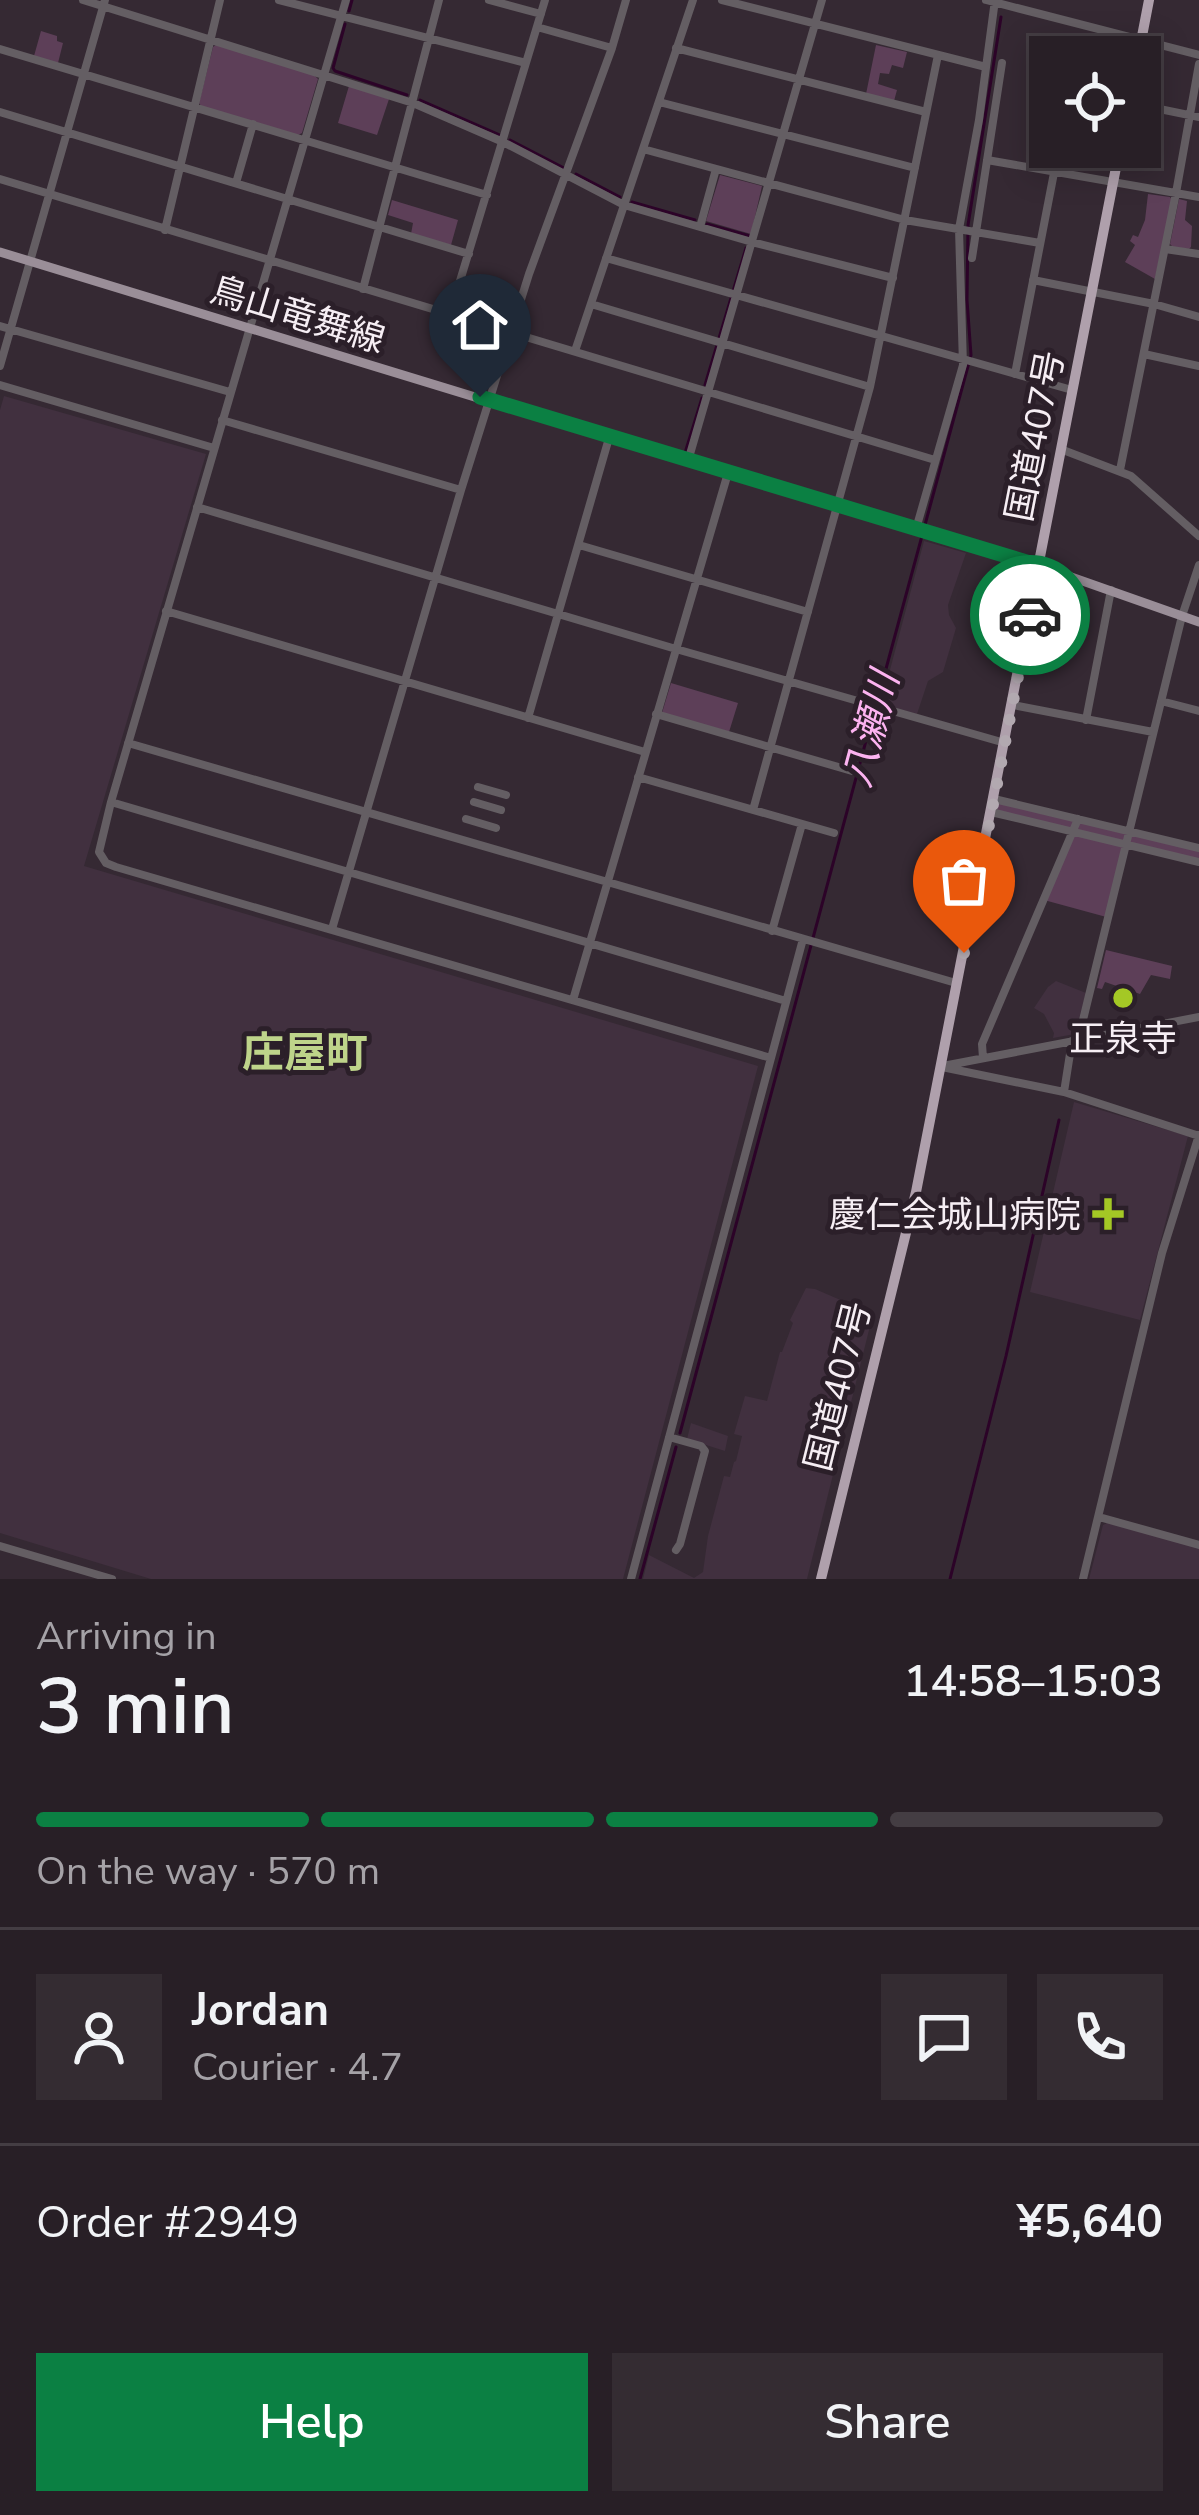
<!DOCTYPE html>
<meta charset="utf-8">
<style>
:root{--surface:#281f26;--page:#342c32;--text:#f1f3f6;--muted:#a5a2a7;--line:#443d43;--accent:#0b8043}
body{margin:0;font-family:"Nunito Sans","Noto Sans JP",sans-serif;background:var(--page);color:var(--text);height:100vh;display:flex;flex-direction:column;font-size:45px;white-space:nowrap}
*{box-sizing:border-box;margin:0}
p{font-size:39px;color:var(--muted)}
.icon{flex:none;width:66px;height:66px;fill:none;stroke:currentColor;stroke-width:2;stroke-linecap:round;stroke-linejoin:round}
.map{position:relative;height:1579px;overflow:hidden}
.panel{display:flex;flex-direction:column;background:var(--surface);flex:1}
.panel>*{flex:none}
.tools{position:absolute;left:1029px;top:36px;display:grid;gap:24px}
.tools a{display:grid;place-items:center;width:132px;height:132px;border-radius:0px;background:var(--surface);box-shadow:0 6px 30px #0003,0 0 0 3px var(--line);font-size:60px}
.pin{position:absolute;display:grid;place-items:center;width:102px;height:102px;color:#fff;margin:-123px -51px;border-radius:50% 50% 50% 0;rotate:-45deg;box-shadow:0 0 12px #0007}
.pin .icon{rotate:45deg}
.courier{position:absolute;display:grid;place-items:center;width:120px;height:120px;margin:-60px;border:9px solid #0b8043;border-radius:50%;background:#fff;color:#222;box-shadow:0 3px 15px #0007}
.overview em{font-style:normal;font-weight:600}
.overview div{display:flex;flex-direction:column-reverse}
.overview{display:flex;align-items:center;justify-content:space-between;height:204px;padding:0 36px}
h1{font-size:78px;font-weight:600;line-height:90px}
.bar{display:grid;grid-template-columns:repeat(4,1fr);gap:18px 12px;align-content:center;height:144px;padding:0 36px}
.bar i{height:15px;border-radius:9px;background:var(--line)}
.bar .active{background:var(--accent)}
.bar p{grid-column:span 4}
.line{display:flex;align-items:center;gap:30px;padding:0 36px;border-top:3px solid var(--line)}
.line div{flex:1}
.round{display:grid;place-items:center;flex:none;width:126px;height:126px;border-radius:0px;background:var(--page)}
.cta{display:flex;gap:24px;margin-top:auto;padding:24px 36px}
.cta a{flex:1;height:138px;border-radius:0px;background:var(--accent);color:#fff;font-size:48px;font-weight:600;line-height:138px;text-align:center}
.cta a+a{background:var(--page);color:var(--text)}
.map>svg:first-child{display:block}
.built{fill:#41303f}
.green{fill:#5d3f58}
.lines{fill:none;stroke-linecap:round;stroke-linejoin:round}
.stream{stroke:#2c0328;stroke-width:3}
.minor{stroke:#645e63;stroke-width:8}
.major{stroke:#9a8e98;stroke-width:9}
.highway{stroke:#afa0ac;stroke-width:10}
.done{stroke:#b2a9b0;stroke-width:12;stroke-dasharray:0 21.6}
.route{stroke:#0b8043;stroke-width:15}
.poi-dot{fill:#a4c825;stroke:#2b1f29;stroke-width:4.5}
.labels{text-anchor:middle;stroke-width:10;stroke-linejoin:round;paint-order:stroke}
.street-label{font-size:36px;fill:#f6eef4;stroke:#2b1f29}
.poi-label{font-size:36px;fill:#f6eef4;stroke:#2b1f29}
.water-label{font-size:39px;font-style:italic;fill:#fcb3f0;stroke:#2b1f29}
.quarter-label{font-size:42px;font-weight:bold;fill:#bed48a;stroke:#2b1f29}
</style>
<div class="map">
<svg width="1199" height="1579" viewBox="0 0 1199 1579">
<rect width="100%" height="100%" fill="#352933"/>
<path class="built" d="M 4,396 L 206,454 L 84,866 L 758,1066 L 623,1579 L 151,1579 L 0,1533 L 0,410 Z
M 924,541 L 966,553 L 948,605 L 949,615 L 956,628 L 943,672 L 928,681 L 917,714 L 881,704 Z
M 1056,981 L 1086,993 L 1075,1034 L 1053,1038 L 1054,1033 L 1044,1014 L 1034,1008 L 1048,987 Z
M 1074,1102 L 1188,1136 L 1140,1320 L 1030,1292 Z
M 806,1288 L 815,1289 L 873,1314 L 807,1579 L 643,1579 L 649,1555 L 694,1578 L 703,1572 L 708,1536 L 724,1476 L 730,1477 L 734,1462 L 736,1461 L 742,1436 L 734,1434 L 745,1396 L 767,1401 L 780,1352 L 782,1352 L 793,1323 L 790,1320 Z
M 691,1423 L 728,1436 L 725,1451 L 687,1439 Z
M 1109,1522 L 1199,1547 L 1199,1579 L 1089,1579 L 1103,1525 Z"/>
<path class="green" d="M 41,31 L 57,36 L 57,41 L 63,43 L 58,63 L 34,56 Z
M 217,44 L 314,75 L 318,79 L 302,133 L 298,135 L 201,106 L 199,103 L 213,47 Z
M 876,45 L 907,52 L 903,68 L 892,65 L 889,74 L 880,73 L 878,84 L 897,90 L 894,101 L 866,94 Z
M 349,86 L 389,99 L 377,135 L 338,123 Z
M 720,175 L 762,186 L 751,234 L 706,221 Z
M 1148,194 L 1170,197 L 1172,200 L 1155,279 L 1125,262 L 1135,245 L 1130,241 L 1133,235 L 1138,237 L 1145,220 Z
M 1179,199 L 1187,201 L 1185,220 L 1192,226 L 1191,247 L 1189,249 L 1173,247 L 1170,244 Z
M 392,200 L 458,220 L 451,245 L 411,234 L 413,223 L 388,215 Z
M 671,683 L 738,703 L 729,732 L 662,713 Z
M 994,799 L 1199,848 L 1199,862 L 1126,845 L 1110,918 L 1044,900 L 1072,833 L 991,812 Z
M 1106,950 L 1172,966 L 1170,979 L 1151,975 L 1140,994 L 1105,982 L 1102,989 L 1097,988 Z"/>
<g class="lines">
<path class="stream" d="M 349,11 L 352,0
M 345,24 L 333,68 L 335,71 L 407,95
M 420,100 L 500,135
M 510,140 L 564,168
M 576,174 L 620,197
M 632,202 L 695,220
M 707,224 L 750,236
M 705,385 L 746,248
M 685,453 L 702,398
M 877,702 L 971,355 L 967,300 L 968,225 L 1001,17
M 680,1433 L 874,711
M 640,1579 L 676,1447
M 950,1579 L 1006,1356 L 1059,1120"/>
<path class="minor" d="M 83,0 L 413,103 L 503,142 L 624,205 L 752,242 L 893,278
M 279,0 L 526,63
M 346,0 L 111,802 L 99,852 L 106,863 L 116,867 L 771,1058
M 489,0 L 541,14
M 722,0 L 986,67
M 986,0 L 1199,55
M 537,27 L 612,48
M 676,48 L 926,112
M 0,49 L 487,195
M 659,102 L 915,168
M 1140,105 L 1199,117
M 0,112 L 469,254
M 643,149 L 905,220 L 1040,243
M 987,160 L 1199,197
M 0,179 L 935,460
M 236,183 L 253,124
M 700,227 L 716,169
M 165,230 L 220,0
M 1165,249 L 1199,254
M 606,258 L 1072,390
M 972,258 L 1002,63
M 1033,280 L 1154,304 L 1199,317
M 363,289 L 439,0
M 591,304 L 870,387
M 450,314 L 545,0
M 0,326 L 230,392
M 575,351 L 693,0
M 1144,354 L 1199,366
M 0,366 L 105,0
M 1015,374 L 1059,147
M 0,385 L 214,448
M 222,420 L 461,490
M 1063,450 L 1131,476 L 1199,536
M 688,461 L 822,0
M 1120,470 L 1176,193 L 1199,64
M 197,507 L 676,649 L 1005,743
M 916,529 L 963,365 L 959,229 L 979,120 L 995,0
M 579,545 L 808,612
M 166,611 L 645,752
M 1161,701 L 1199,711
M 1013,705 L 1153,732
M 656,714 L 852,771
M 528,718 L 609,438
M 1086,720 L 1111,590
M 128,743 L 956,983
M 638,777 L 834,833
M 478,787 L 506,795
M 994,799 L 1199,848
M 111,802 L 786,1001
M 474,802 L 501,810
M 753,810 L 870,387 L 938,55
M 991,812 L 1199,862
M 466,819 L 496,828
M 332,929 L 461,490 L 529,274 L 612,48 L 626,0
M 772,931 L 802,824
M 573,1000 L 728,473
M 1082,1039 L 1081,1028 L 1182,616 L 1199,565
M 983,1058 L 982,1044 L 1078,819
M 943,1066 L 1199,1017
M 942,1067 L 1064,1092 L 1199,1136
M 1064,1092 L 1072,1041
M 669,1437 L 701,1446 L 705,1451 L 680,1544 L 676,1550
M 1099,1517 L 1199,1545
M 0,1546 L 112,1579
M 631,1579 L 803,939
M 1083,1579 L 1162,1253 L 1199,1135"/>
<path class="major" d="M 0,252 L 609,438 L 1040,566 L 1199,622"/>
<path class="highway" d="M 1138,57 L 1149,0
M 821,1579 L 916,1192 L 1120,147"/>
</g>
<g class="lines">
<path class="done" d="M 964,953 L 1030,615"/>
<path class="route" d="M 480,397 L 1040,566 L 1030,615"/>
</g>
<g class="poi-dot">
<circle cx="1123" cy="998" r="12"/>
<path d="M1102 1196h12v12h12v12h-12v12h-12v-12h-12v-12h12z"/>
</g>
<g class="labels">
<g class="street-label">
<text transform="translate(298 314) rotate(17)" y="13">鳥山竜舞線</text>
<text transform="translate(1034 436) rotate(-79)" y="13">国道407号</text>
<text transform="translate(837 1386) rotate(-76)" y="13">国道407号</text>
</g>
<g class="poi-label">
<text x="1123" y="1051">正泉寺</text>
<text x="1081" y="1227" text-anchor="end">慶仁会城山病院</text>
</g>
<g class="water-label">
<text transform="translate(870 729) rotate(-75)" y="14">八瀬川</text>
</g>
<g class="quarter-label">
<text x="305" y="1067">庄屋町</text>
</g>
</g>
</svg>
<div class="tools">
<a><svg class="icon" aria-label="locate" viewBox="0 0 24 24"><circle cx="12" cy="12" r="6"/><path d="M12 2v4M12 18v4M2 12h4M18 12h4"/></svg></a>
</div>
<div class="pin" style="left:964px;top:953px;background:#ea580c"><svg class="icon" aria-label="bag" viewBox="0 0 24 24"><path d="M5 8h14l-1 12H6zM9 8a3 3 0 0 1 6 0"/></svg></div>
<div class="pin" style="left:480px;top:397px;background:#1f2937"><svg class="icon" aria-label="home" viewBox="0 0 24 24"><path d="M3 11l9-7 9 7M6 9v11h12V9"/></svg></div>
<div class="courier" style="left:1030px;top:615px"><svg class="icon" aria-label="car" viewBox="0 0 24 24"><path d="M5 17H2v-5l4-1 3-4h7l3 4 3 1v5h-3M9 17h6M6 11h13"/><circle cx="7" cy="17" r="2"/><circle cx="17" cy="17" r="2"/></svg></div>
</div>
<section class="panel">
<div class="overview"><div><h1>3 min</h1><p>Arriving in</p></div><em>14:58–15:03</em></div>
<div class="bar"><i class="active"></i><i class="active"></i><i class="active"></i><i></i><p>On the way · 570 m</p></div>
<div class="line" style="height:216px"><a class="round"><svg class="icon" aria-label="person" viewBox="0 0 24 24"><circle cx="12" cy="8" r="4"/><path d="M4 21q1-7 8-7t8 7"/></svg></a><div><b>Jordan</b><p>Courier · 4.7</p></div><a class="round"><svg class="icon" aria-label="chat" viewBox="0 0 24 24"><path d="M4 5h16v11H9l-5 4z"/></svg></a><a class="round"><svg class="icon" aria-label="phone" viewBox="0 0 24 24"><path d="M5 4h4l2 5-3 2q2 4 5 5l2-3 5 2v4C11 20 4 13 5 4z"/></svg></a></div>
<div class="line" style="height:156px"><div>Order #2949</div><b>¥5,640</b></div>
<div class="cta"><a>Help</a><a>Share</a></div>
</section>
